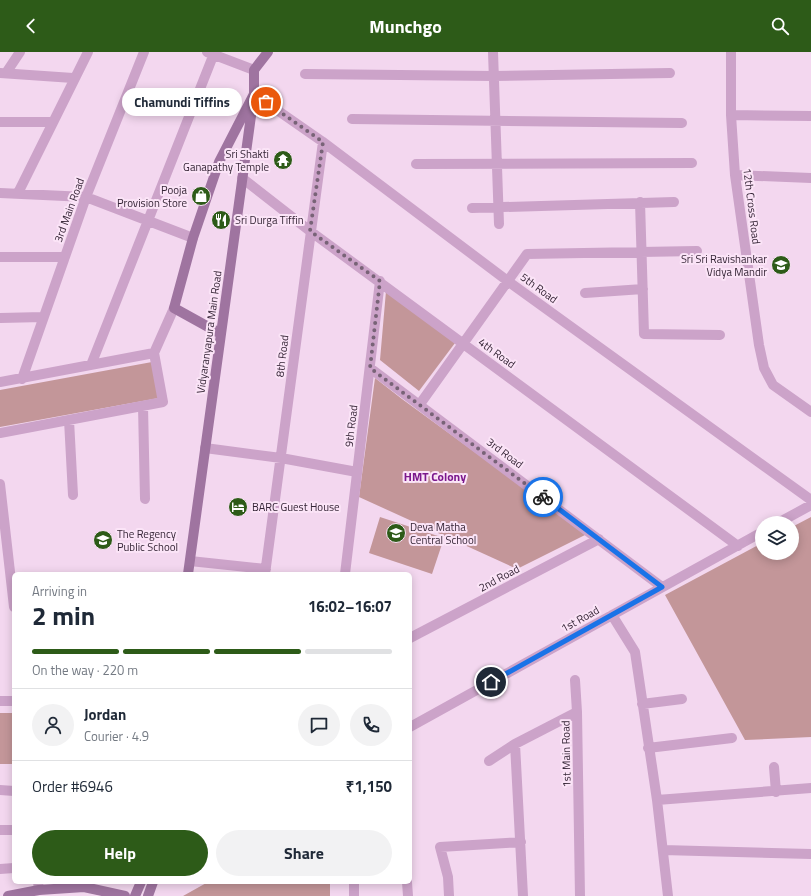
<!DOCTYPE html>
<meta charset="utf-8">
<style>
:root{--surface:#fff;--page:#f2f2f3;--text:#1f2937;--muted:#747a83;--line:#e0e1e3;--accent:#2d5b18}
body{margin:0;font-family:"Titillium Web",sans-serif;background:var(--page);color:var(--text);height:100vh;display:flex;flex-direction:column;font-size:15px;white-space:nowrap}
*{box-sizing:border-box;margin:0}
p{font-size:13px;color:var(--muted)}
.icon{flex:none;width:22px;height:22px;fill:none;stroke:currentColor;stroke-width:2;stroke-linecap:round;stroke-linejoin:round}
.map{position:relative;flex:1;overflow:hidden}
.details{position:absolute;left:12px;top:520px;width:400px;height:312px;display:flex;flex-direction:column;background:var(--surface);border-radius:6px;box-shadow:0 2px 10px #0003}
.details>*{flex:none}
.buttons{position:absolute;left:755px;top:464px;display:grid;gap:8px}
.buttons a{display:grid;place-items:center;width:44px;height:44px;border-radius:50%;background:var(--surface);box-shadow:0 2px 10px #0003;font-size:20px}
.pin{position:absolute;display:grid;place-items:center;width:34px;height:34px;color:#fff;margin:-17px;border:2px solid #fff;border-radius:50%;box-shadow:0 1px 4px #0007}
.courier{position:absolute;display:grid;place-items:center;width:40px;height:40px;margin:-20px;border:3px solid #1a73e8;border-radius:50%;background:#fff;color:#222;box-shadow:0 1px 5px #0007}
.bubble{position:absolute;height:28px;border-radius:14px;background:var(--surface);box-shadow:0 2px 10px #0003;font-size:13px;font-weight:700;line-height:28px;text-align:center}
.head em{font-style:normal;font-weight:700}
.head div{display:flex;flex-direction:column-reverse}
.head{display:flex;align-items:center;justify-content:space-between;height:68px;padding:0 20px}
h1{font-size:26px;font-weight:700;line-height:30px}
.bar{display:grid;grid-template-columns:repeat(4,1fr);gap:6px 4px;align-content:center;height:48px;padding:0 20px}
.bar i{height:5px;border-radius:3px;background:var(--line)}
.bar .current{background:var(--accent)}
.bar p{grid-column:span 4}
.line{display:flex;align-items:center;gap:10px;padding:0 20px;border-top:1px solid var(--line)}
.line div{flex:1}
.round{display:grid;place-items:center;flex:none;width:42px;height:42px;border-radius:21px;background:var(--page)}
.primary-button{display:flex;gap:8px;margin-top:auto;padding:8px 20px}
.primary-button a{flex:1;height:46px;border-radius:24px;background:var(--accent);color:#fff;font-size:16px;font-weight:700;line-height:46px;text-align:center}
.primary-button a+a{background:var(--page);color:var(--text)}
header{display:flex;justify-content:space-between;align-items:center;height:52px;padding:0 20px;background:var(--accent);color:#fff;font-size:18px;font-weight:700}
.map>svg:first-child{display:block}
.green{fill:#c39699}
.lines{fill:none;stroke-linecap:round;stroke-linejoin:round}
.street{stroke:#cca3c9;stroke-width:10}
.secondary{stroke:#9f74a0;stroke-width:10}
.done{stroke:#786377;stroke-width:4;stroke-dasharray:0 7.2}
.route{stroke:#1a73e8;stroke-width:5}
.labels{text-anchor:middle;stroke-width:4;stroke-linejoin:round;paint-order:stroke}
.poi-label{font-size:11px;fill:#352536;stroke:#fbe4f7;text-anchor:start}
.street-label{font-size:11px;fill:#352536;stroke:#fbe4f7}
.neighbourhood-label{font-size:12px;font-weight:bold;fill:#7b188c;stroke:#fbe4f7}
</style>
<header><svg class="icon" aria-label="back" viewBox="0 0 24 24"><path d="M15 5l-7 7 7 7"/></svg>Munchgo<svg class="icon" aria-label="search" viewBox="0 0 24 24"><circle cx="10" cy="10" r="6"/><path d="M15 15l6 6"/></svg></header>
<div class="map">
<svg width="811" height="844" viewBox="0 0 811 844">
<rect width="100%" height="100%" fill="#f3d7ef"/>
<path class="green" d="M 386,239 L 455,291 L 419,339 L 380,308 Z
M 152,310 L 159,346 L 0,375 L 0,338 Z
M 375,326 L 402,347 L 587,482 L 517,517 L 359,445 Z
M 380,465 L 444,486 L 432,522 L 369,501 Z
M 811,465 L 811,685 L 745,688 L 665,543 L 762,491 L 762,501 L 792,501 L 792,475 Z
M 0,661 L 14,661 L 14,712 L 0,712 Z
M 208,830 L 330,830 L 330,844 L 183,844 Z"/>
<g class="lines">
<path class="street" d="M 207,0 L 254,18
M 493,0 L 499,172
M 731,0 L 731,63 L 735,123 L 759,293 L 764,316 L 773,333 L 811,360
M 0,21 L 73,26
M 6,21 L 20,0
M 305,22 L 494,24 L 670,21
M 254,42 L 323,90 L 509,230 L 811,448
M 731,63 L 811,64
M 352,67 L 682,71
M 0,70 L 52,70
M 416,112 L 692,111
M 735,123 L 811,126
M 242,126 L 310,179 L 738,494
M 0,141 L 86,145 L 193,186
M 18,141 L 88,0
M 640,150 L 644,282 L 720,283
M 472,156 L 674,150
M 0,205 L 65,205
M 585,241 L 643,237
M 0,266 L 43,265
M 91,313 L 213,4
M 370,316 L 662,535
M 22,327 L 86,145 L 144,0
M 0,330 L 154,301 L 174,256
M 420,352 L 527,202 L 697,199
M 143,354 L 145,447
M 69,368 L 73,443
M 0,381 L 163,350 L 154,301
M 205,396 L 281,406 L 357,420
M 0,432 L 14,555
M 778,471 L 811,453
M 190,509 L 266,517
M 265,522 L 323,90
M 345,522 L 380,229
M 612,563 L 635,600 L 657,748 L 668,844
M 410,586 L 599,487
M 575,628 L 577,660
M 0,649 L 14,649
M 642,652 L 682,647
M 410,675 L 762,480
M 515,692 L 523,844
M 648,696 L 732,686
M 489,709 L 515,692 L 577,660 L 580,844
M 774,715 L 776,740
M 0,738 L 14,739
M 657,748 L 811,736
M 0,778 L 14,778
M 663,798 L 811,802
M 0,817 L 14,816
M 38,830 L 39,838
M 354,830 L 354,844
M 407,830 L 408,844
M 449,844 L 448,825 L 440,795 L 521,790"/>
<path class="secondary" d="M 221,282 L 174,256 L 193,186 L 219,110 L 254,42 L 254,18 L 268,0
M 188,522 L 254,42
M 8,844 L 39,838 L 84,835 L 125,844
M 135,844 L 141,830
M 148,844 L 153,830"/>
</g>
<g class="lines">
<path class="done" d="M 266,50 L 323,90 L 310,179 L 380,229 L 370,316 L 543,445"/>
<path class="route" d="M 491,630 L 662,535 L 543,445"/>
</g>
<defs>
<g id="temple-disc" transform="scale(1)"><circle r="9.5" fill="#2d5b18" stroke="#fbe4f7"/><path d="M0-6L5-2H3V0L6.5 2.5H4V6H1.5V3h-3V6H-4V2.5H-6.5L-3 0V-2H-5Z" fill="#fff"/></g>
<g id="shop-disc" transform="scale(1)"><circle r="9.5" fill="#2d5b18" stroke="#fbe4f7"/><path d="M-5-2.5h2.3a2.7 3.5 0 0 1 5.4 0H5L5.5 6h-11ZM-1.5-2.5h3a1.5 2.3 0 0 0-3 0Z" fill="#fff"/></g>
<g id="restaurant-disc" transform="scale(1)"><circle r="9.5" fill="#2d5b18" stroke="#fbe4f7"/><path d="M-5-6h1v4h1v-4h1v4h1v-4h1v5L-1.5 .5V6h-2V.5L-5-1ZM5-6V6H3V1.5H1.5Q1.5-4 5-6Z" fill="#fff"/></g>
<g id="school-disc" transform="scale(1)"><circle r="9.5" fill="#2d5b18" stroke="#fbe4f7"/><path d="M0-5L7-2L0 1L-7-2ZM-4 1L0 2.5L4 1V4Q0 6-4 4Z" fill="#fff"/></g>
<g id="hotel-disc" transform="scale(1)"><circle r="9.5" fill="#2d5b18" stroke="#fbe4f7"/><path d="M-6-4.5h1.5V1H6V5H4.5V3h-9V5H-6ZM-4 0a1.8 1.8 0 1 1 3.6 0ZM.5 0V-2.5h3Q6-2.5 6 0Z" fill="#fff"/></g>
</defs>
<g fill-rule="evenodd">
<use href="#temple-disc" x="283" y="108"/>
<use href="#shop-disc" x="201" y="144"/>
<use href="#restaurant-disc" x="221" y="168"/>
<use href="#school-disc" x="781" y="213"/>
<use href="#hotel-disc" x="238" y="455"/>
<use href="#school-disc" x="396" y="481"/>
<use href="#school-disc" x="103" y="488"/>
</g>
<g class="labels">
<g class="poi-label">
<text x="269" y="106" text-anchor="end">Sri Shakti<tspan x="269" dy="13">Ganapathy Temple</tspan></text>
<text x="187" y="142" text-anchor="end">Pooja<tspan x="187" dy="13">Provision Store</tspan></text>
<text x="235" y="172">Sri Durga Tiffin</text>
<text x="767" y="211" text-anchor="end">Sri Sri Ravishankar<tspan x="767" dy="13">Vidya Mandir</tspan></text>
<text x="252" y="459">BARC Guest House</text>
<text x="410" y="479">Deva Matha<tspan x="410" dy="13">Central School</tspan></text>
<text x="117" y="486">The Regency<tspan x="117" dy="13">Public School</tspan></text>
</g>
<g class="street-label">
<text transform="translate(752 154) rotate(83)" y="4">12th Cross Road</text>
<text transform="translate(69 158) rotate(-70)" y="4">3rd Main Road</text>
<text transform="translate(539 236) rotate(36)" y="4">5th Road</text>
<text transform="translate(209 280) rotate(-82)" y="4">Vidyaranyapura Main Road</text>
<text transform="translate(497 301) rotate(36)" y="4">4th Road</text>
<text transform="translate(282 304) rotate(-83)" y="4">8th Road</text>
<text transform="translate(351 374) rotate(-83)" y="4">9th Road</text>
<text transform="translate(505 401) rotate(37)" y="4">3rd Road</text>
<text transform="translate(499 526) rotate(-28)" y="4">2nd Road</text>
<text transform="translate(580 567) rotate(-29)" y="4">1st Road</text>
<text transform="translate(566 702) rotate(-91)" y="4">1st Main Road</text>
</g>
<g class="neighbourhood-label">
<text x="435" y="429">HMT Colony</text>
</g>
</g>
</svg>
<div class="buttons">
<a><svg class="icon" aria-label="layers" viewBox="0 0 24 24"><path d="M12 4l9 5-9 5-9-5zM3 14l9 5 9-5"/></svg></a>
</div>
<div class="pin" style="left:266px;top:50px;background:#ea580c"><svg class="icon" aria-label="bag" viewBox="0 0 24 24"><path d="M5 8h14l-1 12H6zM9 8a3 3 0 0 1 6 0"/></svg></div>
<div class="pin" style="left:491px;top:630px;background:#1f2937"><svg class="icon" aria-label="home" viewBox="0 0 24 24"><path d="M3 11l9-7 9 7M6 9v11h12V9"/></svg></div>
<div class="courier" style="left:543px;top:445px"><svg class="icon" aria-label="bike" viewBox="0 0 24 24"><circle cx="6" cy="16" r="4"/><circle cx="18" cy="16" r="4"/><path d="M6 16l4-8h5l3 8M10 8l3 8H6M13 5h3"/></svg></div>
<div class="bubble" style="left:122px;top:36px;width:120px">Chamundi Tiffins</div>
<section class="details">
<div class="head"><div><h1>2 min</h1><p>Arriving in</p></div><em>16:02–16:07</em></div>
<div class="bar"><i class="current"></i><i class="current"></i><i class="current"></i><i></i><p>On the way · 220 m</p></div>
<div class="line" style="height:72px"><a class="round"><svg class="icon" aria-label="person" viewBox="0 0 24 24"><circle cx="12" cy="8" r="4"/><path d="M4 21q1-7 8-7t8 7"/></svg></a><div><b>Jordan</b><p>Courier · 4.9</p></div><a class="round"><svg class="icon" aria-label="chat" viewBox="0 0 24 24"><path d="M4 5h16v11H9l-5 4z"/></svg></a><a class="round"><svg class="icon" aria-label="phone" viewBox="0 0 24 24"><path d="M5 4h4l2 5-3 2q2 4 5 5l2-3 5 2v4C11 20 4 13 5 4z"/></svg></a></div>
<div class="line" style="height:52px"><div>Order #6946</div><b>₹1,150</b></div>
<div class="primary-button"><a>Help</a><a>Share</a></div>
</section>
</div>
